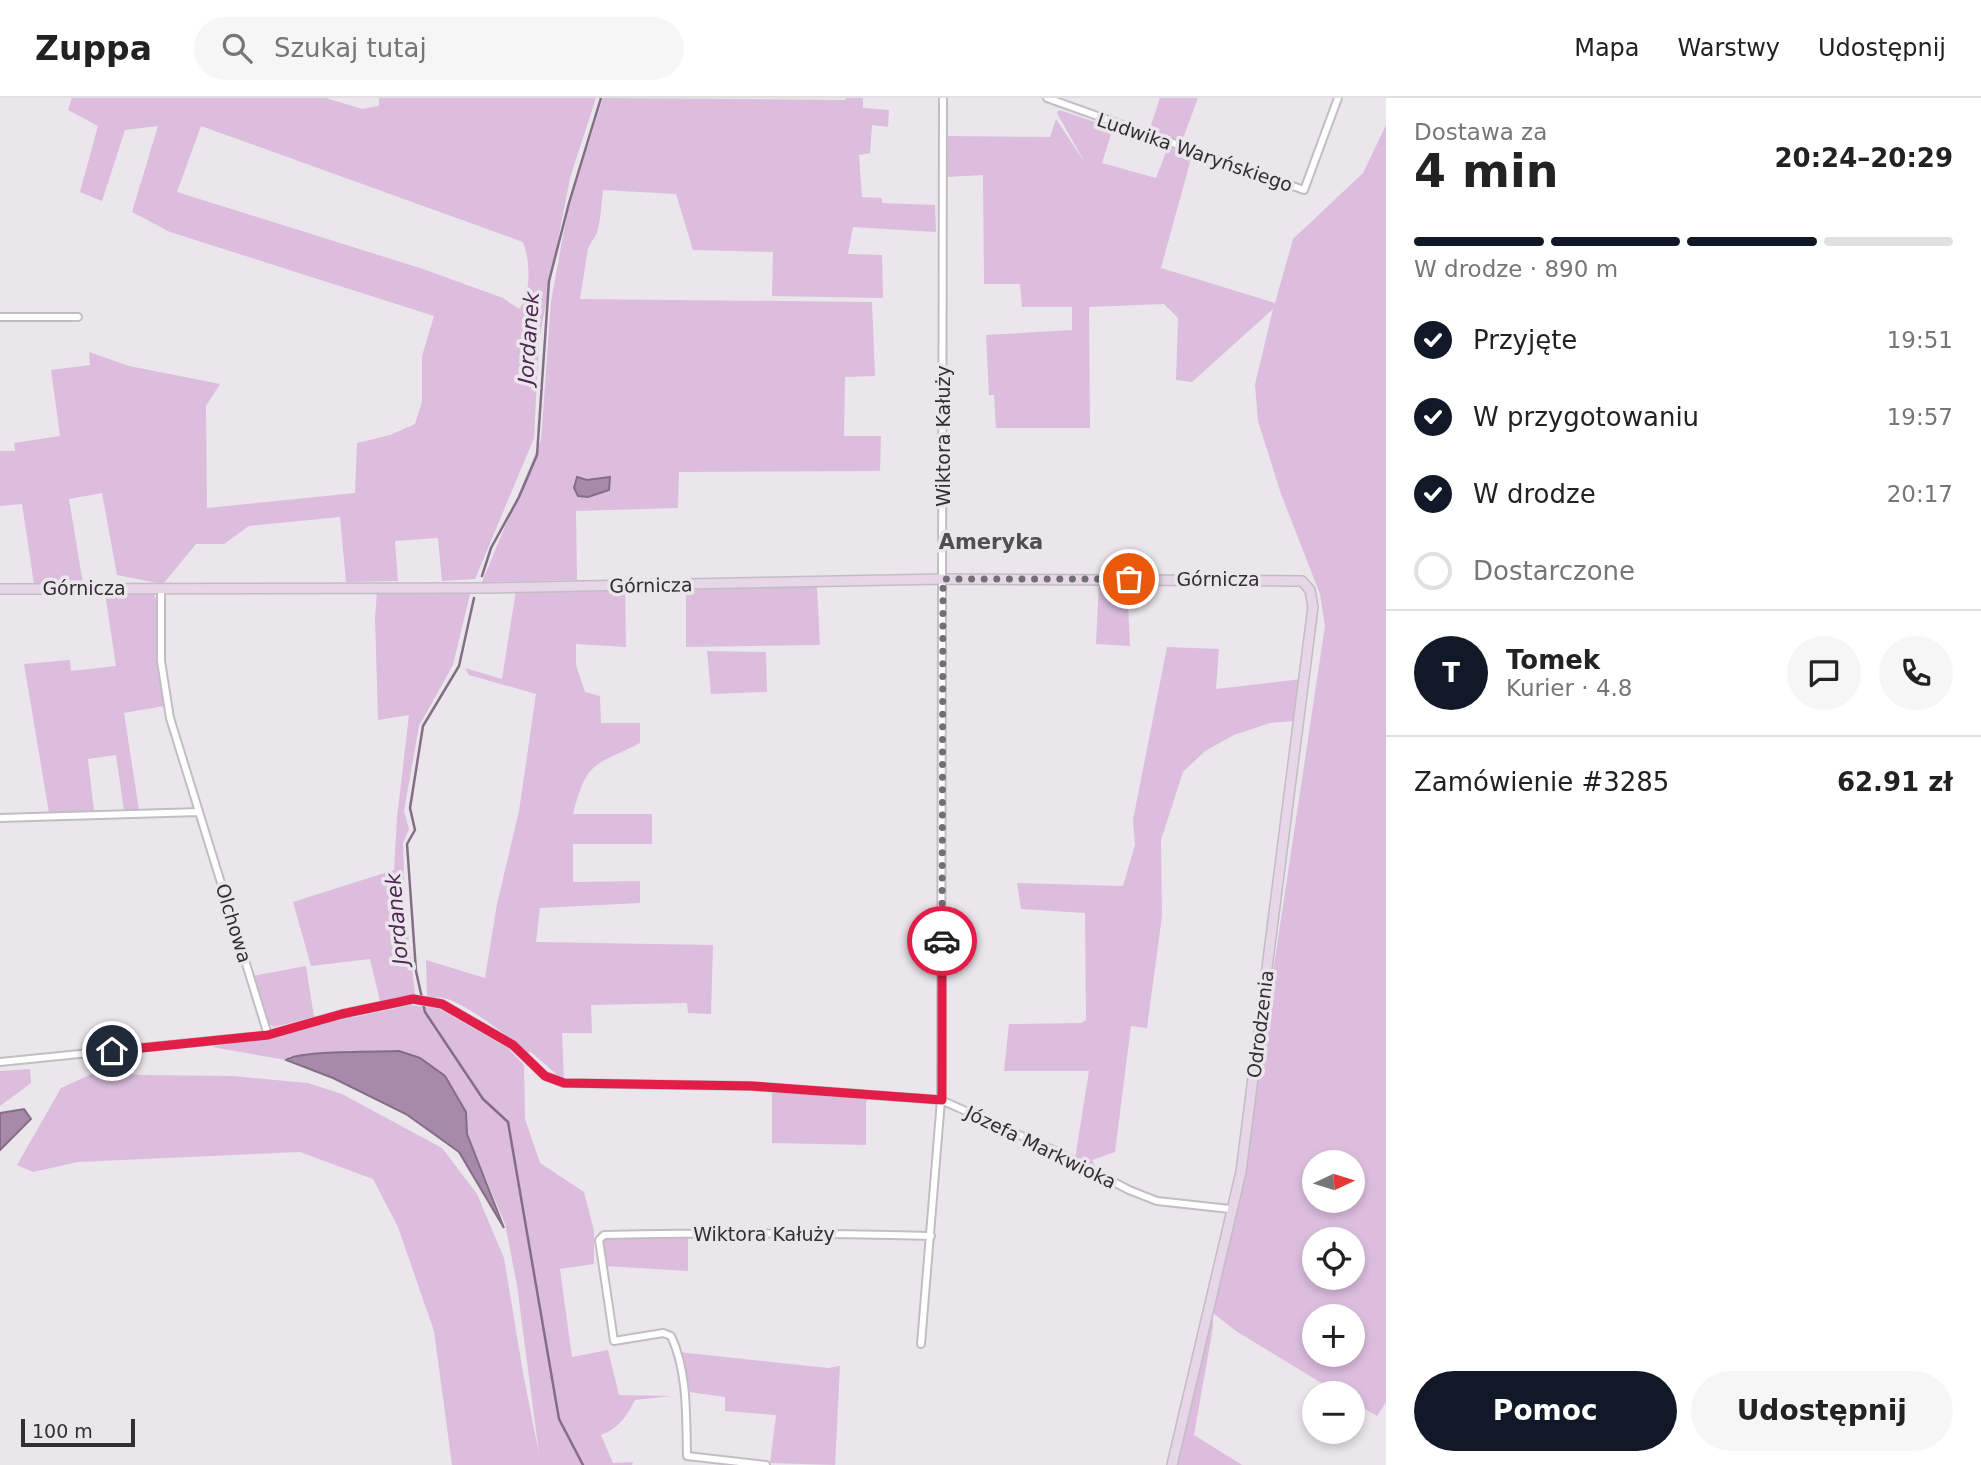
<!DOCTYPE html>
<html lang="pl">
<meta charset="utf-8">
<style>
:root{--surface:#fff;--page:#f6f6f6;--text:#222;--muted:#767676;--line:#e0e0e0;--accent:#111827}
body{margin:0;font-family:"DejaVu Sans",sans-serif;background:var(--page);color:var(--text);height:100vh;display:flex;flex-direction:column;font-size:26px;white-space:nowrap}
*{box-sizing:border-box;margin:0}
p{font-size:23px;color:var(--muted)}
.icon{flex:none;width:38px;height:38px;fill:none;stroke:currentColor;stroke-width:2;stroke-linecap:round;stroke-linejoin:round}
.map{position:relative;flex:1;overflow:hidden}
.side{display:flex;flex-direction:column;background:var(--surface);width:595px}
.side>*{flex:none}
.needle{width:46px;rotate:86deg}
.fabs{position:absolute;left:1302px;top:1052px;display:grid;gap:14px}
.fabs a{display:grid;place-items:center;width:63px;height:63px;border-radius:50%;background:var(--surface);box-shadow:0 4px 10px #0003;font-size:35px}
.scale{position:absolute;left:21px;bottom:18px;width:114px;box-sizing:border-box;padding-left:7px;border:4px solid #312f31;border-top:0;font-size:19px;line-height:24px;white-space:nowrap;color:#312f31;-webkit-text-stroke:5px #eae6eb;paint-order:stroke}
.pin{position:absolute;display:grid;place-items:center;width:60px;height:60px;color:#fff;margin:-30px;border:4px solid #fff;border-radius:50%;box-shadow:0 2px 7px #0007}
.courier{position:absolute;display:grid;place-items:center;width:70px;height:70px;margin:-35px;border:5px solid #e11d48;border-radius:50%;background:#fff;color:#222;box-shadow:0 2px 9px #0007}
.summary em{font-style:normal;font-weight:700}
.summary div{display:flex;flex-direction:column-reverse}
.summary{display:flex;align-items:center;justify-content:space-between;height:119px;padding:0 28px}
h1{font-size:46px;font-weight:700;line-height:52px}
.bar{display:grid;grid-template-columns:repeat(4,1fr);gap:10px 7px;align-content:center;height:84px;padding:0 28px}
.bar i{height:9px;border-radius:5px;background:var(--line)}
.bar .active{background:var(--accent)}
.bar p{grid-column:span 4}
.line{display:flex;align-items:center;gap:18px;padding:0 28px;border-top:2px solid var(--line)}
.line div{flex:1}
.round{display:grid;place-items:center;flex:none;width:74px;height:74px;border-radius:37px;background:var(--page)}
ol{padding:0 28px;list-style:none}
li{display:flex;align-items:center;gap:21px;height:77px}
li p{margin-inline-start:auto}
li .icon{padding:7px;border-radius:50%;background:var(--accent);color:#fff;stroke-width:4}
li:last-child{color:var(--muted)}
li i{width:38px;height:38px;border:4px solid var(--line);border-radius:50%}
.primary-button{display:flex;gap:14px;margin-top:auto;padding:14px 28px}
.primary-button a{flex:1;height:80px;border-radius:42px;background:var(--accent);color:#fff;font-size:28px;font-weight:700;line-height:80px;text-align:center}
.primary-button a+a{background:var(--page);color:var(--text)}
header{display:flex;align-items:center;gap:42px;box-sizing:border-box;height:98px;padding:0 35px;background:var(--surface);border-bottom:2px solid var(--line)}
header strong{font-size:33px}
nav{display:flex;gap:38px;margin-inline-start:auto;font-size:24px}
.search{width:490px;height:63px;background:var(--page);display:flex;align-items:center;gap:18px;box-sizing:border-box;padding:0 24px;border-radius:38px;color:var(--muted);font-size:26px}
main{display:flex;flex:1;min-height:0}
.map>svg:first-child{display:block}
.green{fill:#dcbdde;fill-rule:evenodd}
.water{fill:#a789a9;stroke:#846e85;stroke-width:2}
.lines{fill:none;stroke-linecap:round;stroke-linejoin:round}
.stream{stroke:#846e85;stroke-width:2.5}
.street-casing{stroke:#c1bdc2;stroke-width:10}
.secondary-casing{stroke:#c1bdc2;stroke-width:12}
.street{stroke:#fff;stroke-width:6}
.secondary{stroke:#e6d6e7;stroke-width:9}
.done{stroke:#726f72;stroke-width:7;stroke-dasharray:0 12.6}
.route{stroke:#e11d48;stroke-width:9}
.labels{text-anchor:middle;stroke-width:7;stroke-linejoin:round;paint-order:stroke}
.street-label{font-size:19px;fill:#312f31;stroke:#eae6eb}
.water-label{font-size:21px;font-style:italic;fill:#4f2753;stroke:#eae6eb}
.neighbourhood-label{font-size:21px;font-weight:bold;fill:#514d52;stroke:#eae6eb}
</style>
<header>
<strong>Zuppa</strong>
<div class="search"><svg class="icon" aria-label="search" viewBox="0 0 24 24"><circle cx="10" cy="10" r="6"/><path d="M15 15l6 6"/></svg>Szukaj tutaj</div>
<nav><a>Mapa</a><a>Warstwy</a><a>Udostępnij</a></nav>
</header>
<main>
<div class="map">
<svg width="1386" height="1367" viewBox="0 0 1386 1367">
<rect width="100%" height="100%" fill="#eae6eb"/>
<path class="green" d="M 72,0 L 326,0 L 362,11 L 379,8 L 379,0 L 596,0 L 570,80 L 539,242 L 534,340 L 475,481 L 442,483 L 438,440 L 395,443 L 398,483 L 346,484 L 340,419 L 249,428 L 224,446 L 196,446 L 163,486 L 117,477 L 102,395 L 69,401 L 83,486 L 34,486 L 22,406 L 0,408 L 0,353 L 15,353 L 14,345 L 60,338 L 51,272 L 90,267 L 89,254 L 129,268 L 220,286 L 206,308 L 207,410 L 355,395 L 357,345 L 390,337 L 415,326 L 422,304 L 422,258 L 434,218 L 170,134 L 132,114 L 158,28 L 125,32 L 102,103 L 80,94 L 98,28 L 68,12 ZM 201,28 L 523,144 C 530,162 532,196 519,211 L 503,200 L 423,171 L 177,94 Z
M 603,0 L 845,2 L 846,0 L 863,0 L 863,10 L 889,12 L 888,29 L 872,27 L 870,55 L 859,57 L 862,99 L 882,100 L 882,105 L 935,107 L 936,134 L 853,129 L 848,156 L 882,157 L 883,200 L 772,198 L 773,154 L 693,152 L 676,96 L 603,92 L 600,121 L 597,135 L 588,150 L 580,201 L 872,204 L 875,278 L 845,279 L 844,338 L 881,338 L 880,373 L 679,374 L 678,410 L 576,413 L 577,482 L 482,484 L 541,342 L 551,203 L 568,111 Z
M 1160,0 L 1198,0 L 1182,43 L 1149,33 Z
M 1059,12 L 1113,30 L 1102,65 L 1156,80 L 1168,49 L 1192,57 L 1161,170 L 1275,205 L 1293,141 L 1363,75 L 1386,27 L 1386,1304 L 1377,1318 L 1353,1304 L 1353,1295 L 1338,1295 L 1236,1233 L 1213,1215 L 1232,1118 L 1235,1127 L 1325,528 L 1320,496 L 1281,396 L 1258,323 L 1255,286 L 1273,211 L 1192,284 L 1176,282 L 1178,220 L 1164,206 L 1089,209 L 1090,330 L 996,330 L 994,297 L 989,297 L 986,237 L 1072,232 L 1072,209 L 1022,209 L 1020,186 L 984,186 L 983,77 L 947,79 L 948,38 L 1050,39 L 1056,21 L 1085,65 L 1057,15 ZM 1314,1064 L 1353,1064 L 1353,1102 L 1314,1102 ZM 1314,1141 L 1353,1141 L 1353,1180 L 1314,1180 ZM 1314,1218 L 1353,1218 L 1353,1256 L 1314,1256 Z
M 1127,484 L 1130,548 L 1096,546 L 1099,485 Z
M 625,489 L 626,549 L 576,546 L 576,567 L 585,594 L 600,598 L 601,625 L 640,625 L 640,645 C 593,669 587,662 573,716 L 652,716 L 652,746 L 573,746 L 573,784 L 640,783 L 640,805 L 540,810 L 536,844 L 713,847 L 711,916 L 688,915 L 687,905 L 591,907 L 592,935 L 562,935 L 564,983 L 531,954 L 524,955 C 513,940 463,904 444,900 C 439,899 432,900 427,900 L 426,862 L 485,880 L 497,806 L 519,713 L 536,596 L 469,577 L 465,570 L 502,581 L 516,492 Z
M 686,489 L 817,489 L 820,547 L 686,549 Z
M 471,492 L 453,567 L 419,628 L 404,713 L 409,731 L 403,745 L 405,809 L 415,896 L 380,903 L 370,861 L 311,868 L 293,804 L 394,772 L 397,720 L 409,617 L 378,622 L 375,520 L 377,494 Z
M 153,494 L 158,506 L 156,555 L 164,608 L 124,615 L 139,712 L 124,713 L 116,657 L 88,661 L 94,713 L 49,715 L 24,566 L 70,562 L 71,573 L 116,568 L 105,496 Z
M 1167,549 L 1219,551 L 1216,591 L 1301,581 L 1295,623 L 1270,625 L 1234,637 L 1205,653 L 1183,674 L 1161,742 L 1162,818 L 1147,930 L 1131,928 L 1115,1054 L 1092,1062 L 1097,1071 L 1075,1061 L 1089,973 L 1004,973 L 1009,926 L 1081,925 L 1086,922 L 1085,815 L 1021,811 L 1017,785 L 1123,788 L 1135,747 L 1133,722 Z
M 707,553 L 766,554 L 767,594 L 711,596 Z
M 306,868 L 314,919 L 274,929 L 269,926 L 253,878 Z
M 411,907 L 440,911 L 508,950 L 524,967 L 525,1021 L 540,1065 L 584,1094 L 594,1133 L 594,1166 L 560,1171 L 572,1259 L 608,1252 L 619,1297 L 671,1298 L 635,1302 C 627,1318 618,1331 601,1337 L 613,1365 L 633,1364 L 632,1367 L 452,1367 L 434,1233 L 398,1129 L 373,1081 L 300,1054 L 78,1064 L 33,1074 L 17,1067 L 61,990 L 98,973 L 143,977 L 233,978 L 308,985 L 342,996 L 442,1050 L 477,1096 L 504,1160 L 523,1275 L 539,1356 L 517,1187 L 505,1126 L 467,1036 L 466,1014 L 290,958 L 286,962 L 212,949 Z
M 30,971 L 31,985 L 0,1008 L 0,973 Z
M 772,994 L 869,1000 L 866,1004 L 866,1047 L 772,1045 Z
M 688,1138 L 688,1173 L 604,1168 L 602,1144 L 605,1139 Z
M 1210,1220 L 1213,1221 L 1213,1229 L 1194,1337 L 1242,1367 L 1176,1367 Z
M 679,1254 L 828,1270 L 840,1268 L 835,1367 L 770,1365 L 776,1317 L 725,1313 L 725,1299 L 689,1294 Z"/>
<path class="water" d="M 577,379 L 587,382 L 610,379 L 609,392 L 588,399 L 578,398 L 574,390 Z
M 399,953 L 420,960 L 445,978 L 466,1014 L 467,1036 L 504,1130 L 459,1054 L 406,1016 L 333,980 L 286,962 C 298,952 379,954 399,953 Z
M 24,1011 L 31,1021 L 0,1052 L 0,1015 Z"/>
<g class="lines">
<path class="stream" d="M 482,478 L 491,450 L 519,399 L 537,357 L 549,183 L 569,105 L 601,0
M 474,500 L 459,568 L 423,628 L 410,710 L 415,732 L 407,746 L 416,873 L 425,914 L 483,1001 L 508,1024 L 559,1321 L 583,1367"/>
<g class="street-casing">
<path id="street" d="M 1047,0 L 1304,92 L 1338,0
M 0,219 L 78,219
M 161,490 L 161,563 L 170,620 L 268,937
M 0,720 L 199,714
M 0,964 L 268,937 L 342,916 L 413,901 L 442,906 L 513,947 L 545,978 L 564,985 L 752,988 L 941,1002 L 1053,1052 L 1129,1092 L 1157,1103 L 1230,1111
M 921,1246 L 941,1002 L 943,0
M 766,1367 L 687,1358 C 686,1319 688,1274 671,1238 L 663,1235 L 614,1243 L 599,1142 L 604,1137 C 713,1135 822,1135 931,1138"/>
</g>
<g class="secondary-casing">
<path id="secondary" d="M 0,491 L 488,490 L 943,481 L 1302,483 L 1310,492 L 1313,509 L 1241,1074 L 1172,1367"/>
</g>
<use href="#street" class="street"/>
<use href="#secondary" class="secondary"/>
</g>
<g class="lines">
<path class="done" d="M 942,843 L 943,481 L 1129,481"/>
<path class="route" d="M 112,953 L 268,937 L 342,916 L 413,901 L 442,906 L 513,947 L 545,978 L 564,985 L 752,988 L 942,1002 L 942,843"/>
</g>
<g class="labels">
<g class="street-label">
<text transform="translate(1195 54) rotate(19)" y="7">Ludwika Waryńskiego</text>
<text transform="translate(943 338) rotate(-90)" y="7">Wiktora Kałuży</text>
<text x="1218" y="488">Górnicza</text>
<text transform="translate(651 487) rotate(-1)" y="7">Górnicza</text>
<text x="84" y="497">Górnicza</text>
<text transform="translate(234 825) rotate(73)" y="7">Olchowa</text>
<text transform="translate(1260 926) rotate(-83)" y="7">Odrodzenia</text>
<text transform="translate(1041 1049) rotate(26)" y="7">Józefa Markwioka</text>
<text x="764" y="1143">Wiktora Kałuży</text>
</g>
<g class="water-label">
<text transform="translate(529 240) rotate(-86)" y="7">Jordanek</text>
<text transform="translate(397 821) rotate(-95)" y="7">Jordanek</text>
</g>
<g class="neighbourhood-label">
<text x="991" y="451">Ameryka</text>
</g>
</g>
</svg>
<div class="fabs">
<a><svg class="needle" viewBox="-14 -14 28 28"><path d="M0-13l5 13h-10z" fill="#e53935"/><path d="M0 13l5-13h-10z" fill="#767676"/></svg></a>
<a><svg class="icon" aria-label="locate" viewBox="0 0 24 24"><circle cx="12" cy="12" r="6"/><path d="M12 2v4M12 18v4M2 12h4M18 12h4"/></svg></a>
<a>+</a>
<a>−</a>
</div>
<div class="scale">100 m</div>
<div class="pin" style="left:1129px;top:481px;background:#ea580c"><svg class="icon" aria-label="bag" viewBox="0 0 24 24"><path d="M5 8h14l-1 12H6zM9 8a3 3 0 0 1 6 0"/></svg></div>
<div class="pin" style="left:112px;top:953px;background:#1f2937"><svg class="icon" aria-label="home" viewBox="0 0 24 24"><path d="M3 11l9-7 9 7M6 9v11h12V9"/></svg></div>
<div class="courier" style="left:942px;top:843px"><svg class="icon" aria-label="car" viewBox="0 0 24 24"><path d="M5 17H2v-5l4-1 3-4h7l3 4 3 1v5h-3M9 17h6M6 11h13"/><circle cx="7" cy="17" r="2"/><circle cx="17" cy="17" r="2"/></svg></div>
</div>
<section class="side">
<div class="summary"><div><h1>4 min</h1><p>Dostawa za</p></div><em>20:24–20:29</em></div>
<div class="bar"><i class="active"></i><i class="active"></i><i class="active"></i><i></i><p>W drodze · 890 m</p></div>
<ol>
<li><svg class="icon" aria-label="check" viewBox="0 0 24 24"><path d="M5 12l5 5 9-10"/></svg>Przyjęte<p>19:51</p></li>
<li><svg class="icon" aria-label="check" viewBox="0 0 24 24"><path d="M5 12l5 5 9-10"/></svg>W przygotowaniu<p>19:57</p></li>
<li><svg class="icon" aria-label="check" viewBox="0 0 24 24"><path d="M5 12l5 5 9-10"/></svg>W drodze<p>20:17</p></li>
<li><i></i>Dostarczone</li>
</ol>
<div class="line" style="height:126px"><b class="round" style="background:var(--accent);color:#fff">T</b><div><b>Tomek</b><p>Kurier · 4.8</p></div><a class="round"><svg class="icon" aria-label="chat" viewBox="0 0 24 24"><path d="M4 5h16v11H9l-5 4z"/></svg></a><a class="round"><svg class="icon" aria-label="phone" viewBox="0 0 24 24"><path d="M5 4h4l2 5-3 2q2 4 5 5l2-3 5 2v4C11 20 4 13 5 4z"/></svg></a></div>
<div class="line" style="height:91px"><div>Zamówienie #3285</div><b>62.91 zł</b></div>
<div class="primary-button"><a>Pomoc</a><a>Udostępnij</a></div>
</section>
</main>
